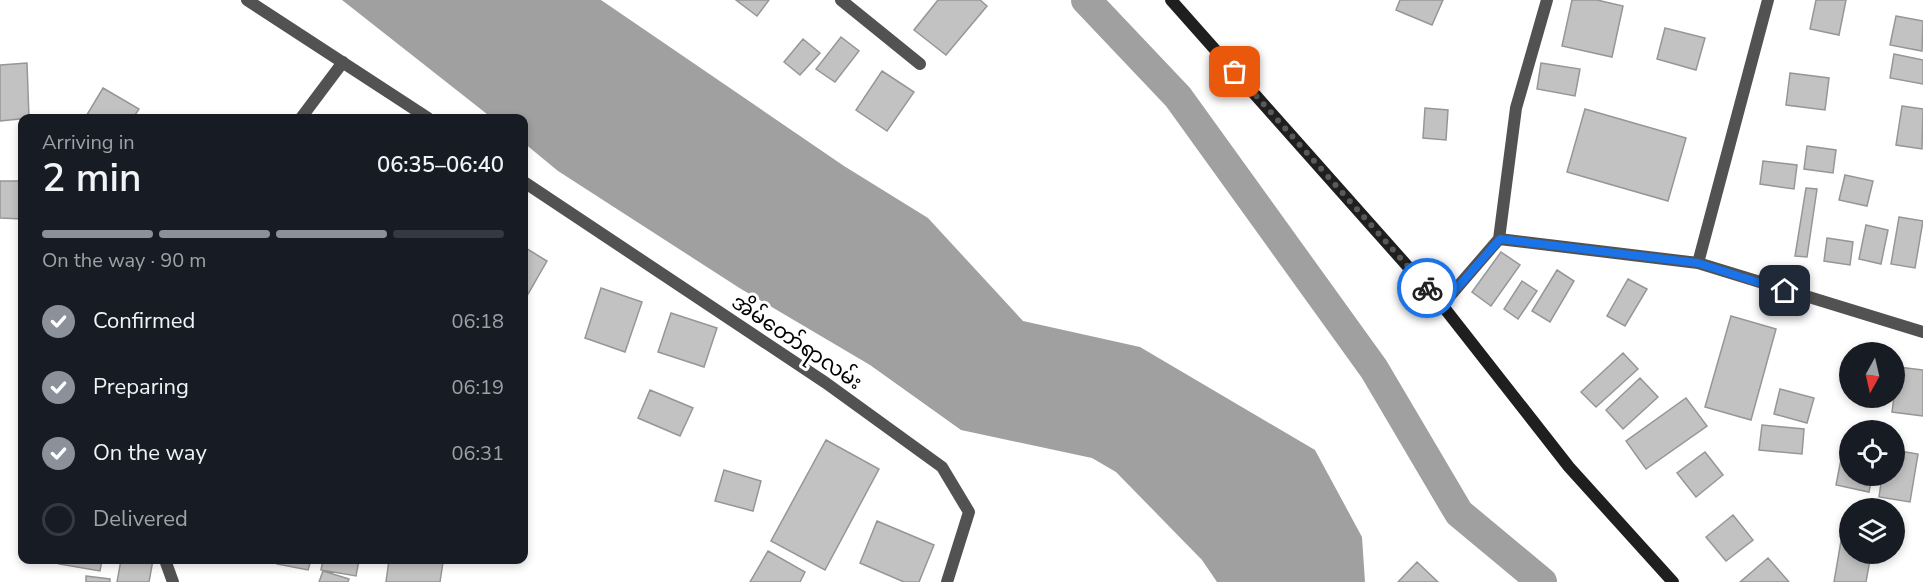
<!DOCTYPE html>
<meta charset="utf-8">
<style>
:root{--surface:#171b24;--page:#242831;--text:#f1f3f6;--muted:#9ea1a6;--line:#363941;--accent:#8c9099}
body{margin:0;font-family:"Nunito Sans","Noto Sans Myanmar",sans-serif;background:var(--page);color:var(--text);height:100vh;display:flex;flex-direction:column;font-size:22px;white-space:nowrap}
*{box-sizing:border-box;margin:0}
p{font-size:20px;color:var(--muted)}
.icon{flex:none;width:33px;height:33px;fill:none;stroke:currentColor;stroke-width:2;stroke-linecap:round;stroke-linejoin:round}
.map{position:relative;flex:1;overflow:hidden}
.details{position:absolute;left:18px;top:114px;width:510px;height:450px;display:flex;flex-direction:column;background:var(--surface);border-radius:12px;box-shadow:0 3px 9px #0003}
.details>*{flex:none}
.needle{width:39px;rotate:188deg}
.controls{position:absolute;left:1839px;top:342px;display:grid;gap:12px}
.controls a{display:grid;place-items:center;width:66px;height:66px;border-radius:50%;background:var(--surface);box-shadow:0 3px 9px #0003;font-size:30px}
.pin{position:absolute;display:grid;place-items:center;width:51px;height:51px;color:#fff;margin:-26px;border-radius:12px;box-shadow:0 3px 9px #0006}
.courier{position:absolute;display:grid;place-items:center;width:60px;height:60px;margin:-30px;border:4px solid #1a73e8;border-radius:50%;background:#fff;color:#222;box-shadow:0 2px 8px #0007}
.overview em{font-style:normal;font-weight:600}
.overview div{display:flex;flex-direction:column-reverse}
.overview{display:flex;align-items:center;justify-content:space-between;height:102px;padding:0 24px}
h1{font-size:39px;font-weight:600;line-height:45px}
.bar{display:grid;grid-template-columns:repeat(4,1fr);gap:9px 6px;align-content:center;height:72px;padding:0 24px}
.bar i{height:8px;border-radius:4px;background:var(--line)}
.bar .on{background:var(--accent)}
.bar p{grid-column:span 4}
ol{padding:0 24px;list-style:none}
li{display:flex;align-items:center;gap:18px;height:66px}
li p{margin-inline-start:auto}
li .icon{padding:6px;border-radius:50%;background:var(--accent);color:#fff;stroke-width:4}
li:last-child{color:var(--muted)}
li i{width:33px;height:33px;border:3px solid var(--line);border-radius:50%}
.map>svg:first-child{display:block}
.water{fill:#a0a0a0}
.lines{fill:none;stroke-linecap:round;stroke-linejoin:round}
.canal{stroke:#a0a0a0;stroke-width:30}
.building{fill:#c2c2c2;stroke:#969696;stroke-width:1.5}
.street{stroke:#525252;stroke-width:12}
.secondary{stroke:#1f1f1f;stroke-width:12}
.done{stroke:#595959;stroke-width:6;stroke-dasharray:0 10.8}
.route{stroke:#1a73e8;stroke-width:8}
.labels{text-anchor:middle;stroke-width:6;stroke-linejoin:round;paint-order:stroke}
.street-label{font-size:21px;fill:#000;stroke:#fff}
</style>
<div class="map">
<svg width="1923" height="582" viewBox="0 0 1923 582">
<rect width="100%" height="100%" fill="#fff"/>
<path class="water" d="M 342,0 L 601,0 L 844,166 L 928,218 L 1023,321 L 1140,347 L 1315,450 L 1362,537 L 1365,582 L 1217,582 L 1202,560 L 1116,472 L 1092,458 L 961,430 L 870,365 L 741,289 L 558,171 L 524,143 L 524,118 L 492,118 Z"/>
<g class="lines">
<path class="canal" d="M 1086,0 L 1178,97 L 1374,369 L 1459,513 L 1542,582"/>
</g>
<path class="building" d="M 736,0 L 769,0 L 757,16 Z
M 938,0 L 980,0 L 987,6 L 946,55 L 914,30 Z
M 1400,0 L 1443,0 L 1432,25 L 1396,10 Z
M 1572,0 L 1597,0 L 1623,6 L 1612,57 L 1562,46 Z
M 1816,0 L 1846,0 L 1839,35 L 1810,29 Z
M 1896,16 L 1923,21 L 1922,51 L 1890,45 Z
M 1665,28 L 1705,38 L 1696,70 L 1657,59 Z
M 841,37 L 859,51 L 835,82 L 816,69 Z
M 803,39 L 820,53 L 800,75 L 784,62 Z
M 1894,54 L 1923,60 L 1923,84 L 1890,78 Z
M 27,63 L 29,118 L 0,121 L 0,65 Z
M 1541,63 L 1580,69 L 1575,96 L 1537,89 Z
M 882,71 L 914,92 L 887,131 L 856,110 Z
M 1790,73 L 1829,78 L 1825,110 L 1786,105 Z
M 103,88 L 139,109 L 133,118 L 85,118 Z
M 1902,106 L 1923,109 L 1922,149 L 1896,145 Z
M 1425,108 L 1448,110 L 1446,140 L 1423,138 Z
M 1585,109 L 1686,138 L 1668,201 L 1567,172 Z
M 1807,146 L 1836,150 L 1833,173 L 1804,169 Z
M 1763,161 L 1797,165 L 1794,189 L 1760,184 Z
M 1845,175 L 1873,181 L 1867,206 L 1839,200 Z
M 0,181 L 22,181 L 22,219 L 0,218 Z
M 1806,188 L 1817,189 L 1807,257 L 1795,256 Z
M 1899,217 L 1923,221 L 1915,268 L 1891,264 Z
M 1866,225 L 1888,230 L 1881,264 L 1859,259 Z
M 1827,238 L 1853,242 L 1850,265 L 1824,261 Z
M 524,247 L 547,261 L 524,301 Z
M 1501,252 L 1520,265 L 1491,306 L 1472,292 Z
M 1557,270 L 1574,281 L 1550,322 L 1532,311 Z
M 1628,279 L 1647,289 L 1625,326 L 1607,316 Z
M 1522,281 L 1537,291 L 1518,319 L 1504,309 Z
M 601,288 L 642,302 L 625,352 L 585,338 Z
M 671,313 L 717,328 L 704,367 L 658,352 Z
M 1731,316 L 1776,329 L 1751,420 L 1705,407 Z
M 1623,353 L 1638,369 L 1596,407 L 1581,392 Z
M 1898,367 L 1923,370 L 1923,416 L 1892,412 Z
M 1640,378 L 1658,397 L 1623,429 L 1606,410 Z
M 1780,389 L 1814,398 L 1807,423 L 1774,414 Z
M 650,390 L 693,408 L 680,436 L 638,418 Z
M 1686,398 L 1707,426 L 1646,469 L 1626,441 Z
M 1762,425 L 1804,429 L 1802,454 L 1759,450 Z
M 826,440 L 879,469 L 825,570 L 771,541 Z
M 1843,449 L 1850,450 L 1850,476 L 1872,476 L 1869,492 L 1836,485 Z
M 1894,450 L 1918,454 L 1910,502 L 1879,497 L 1882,476 L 1894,476 Z
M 1705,452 L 1723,475 L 1696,497 L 1677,473 Z
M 724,470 L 761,481 L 753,511 L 715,501 Z
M 1733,515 L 1753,540 L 1726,561 L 1706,537 Z
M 877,521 L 934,545 L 919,582 L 904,582 L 860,563 Z
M 1842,535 L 1850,536 L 1850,554 L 1871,554 L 1866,582 L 1834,582 Z
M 768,551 L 805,572 L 800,582 L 750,582 Z
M 1768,558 L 1789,582 L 1740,582 Z
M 60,560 L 102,560 L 100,571 L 59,564 Z
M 121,560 L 153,560 L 149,582 L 117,582 Z
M 278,560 L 311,560 L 308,570 L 277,564 Z
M 323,560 L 359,560 L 356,576 L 321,570 Z
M 389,560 L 424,560 L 443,562 L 440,582 L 386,582 Z
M 1417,562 L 1438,582 L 1398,582 Z
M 323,571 L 349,579 L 348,582 L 319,582 Z
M 86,576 L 110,579 L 110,582 L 86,582 Z"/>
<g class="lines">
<path class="street" d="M 247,0 L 428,118
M 841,0 L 920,64
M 301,118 L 343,62
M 524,182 L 826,383 L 942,467 L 969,512 L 947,582
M 1499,239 L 1698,263 L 1923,332
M 1698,263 L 1768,0
M 1442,305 L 1499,239 L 1516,108 L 1547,0
M 165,560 L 173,582"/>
<path class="secondary" d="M 1171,0 L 1442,305 L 1569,467 L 1673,582"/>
</g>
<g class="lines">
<path class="done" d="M 1235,72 L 1427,288"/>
<path class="route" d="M 1427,288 L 1442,305 L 1500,239 L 1698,263 L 1785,291"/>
</g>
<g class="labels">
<g class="street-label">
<text transform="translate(797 342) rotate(34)" y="7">အိမ်တော်ရာလမ်း</text>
</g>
</g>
</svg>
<div class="controls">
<a><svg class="needle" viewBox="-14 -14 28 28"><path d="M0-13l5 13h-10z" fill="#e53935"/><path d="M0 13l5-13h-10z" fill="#9ea1a6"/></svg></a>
<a><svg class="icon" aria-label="locate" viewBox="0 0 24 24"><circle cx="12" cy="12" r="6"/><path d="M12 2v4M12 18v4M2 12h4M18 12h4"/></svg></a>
<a><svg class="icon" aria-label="layers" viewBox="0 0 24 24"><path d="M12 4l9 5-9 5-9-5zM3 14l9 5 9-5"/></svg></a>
</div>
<div class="pin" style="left:1235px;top:72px;background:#ea580c"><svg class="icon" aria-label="bag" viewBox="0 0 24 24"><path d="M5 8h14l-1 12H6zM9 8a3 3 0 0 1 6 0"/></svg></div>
<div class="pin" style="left:1785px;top:291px;background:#1f2937"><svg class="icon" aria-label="home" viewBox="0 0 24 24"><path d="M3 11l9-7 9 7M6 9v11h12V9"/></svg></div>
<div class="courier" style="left:1427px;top:288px"><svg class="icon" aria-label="bike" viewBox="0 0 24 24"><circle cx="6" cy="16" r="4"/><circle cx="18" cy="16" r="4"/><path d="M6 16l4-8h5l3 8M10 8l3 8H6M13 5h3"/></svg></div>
<section class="details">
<div class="overview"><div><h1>2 min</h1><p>Arriving in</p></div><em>06:35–06:40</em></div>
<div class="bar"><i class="on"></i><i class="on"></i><i class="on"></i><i></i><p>On the way · 90 m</p></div>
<ol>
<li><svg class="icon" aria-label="check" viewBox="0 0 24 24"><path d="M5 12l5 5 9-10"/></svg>Confirmed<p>06:18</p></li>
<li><svg class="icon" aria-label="check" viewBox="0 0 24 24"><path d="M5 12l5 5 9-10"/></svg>Preparing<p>06:19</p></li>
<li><svg class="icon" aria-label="check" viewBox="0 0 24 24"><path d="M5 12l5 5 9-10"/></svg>On the way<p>06:31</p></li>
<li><i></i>Delivered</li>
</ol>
</section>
</div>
